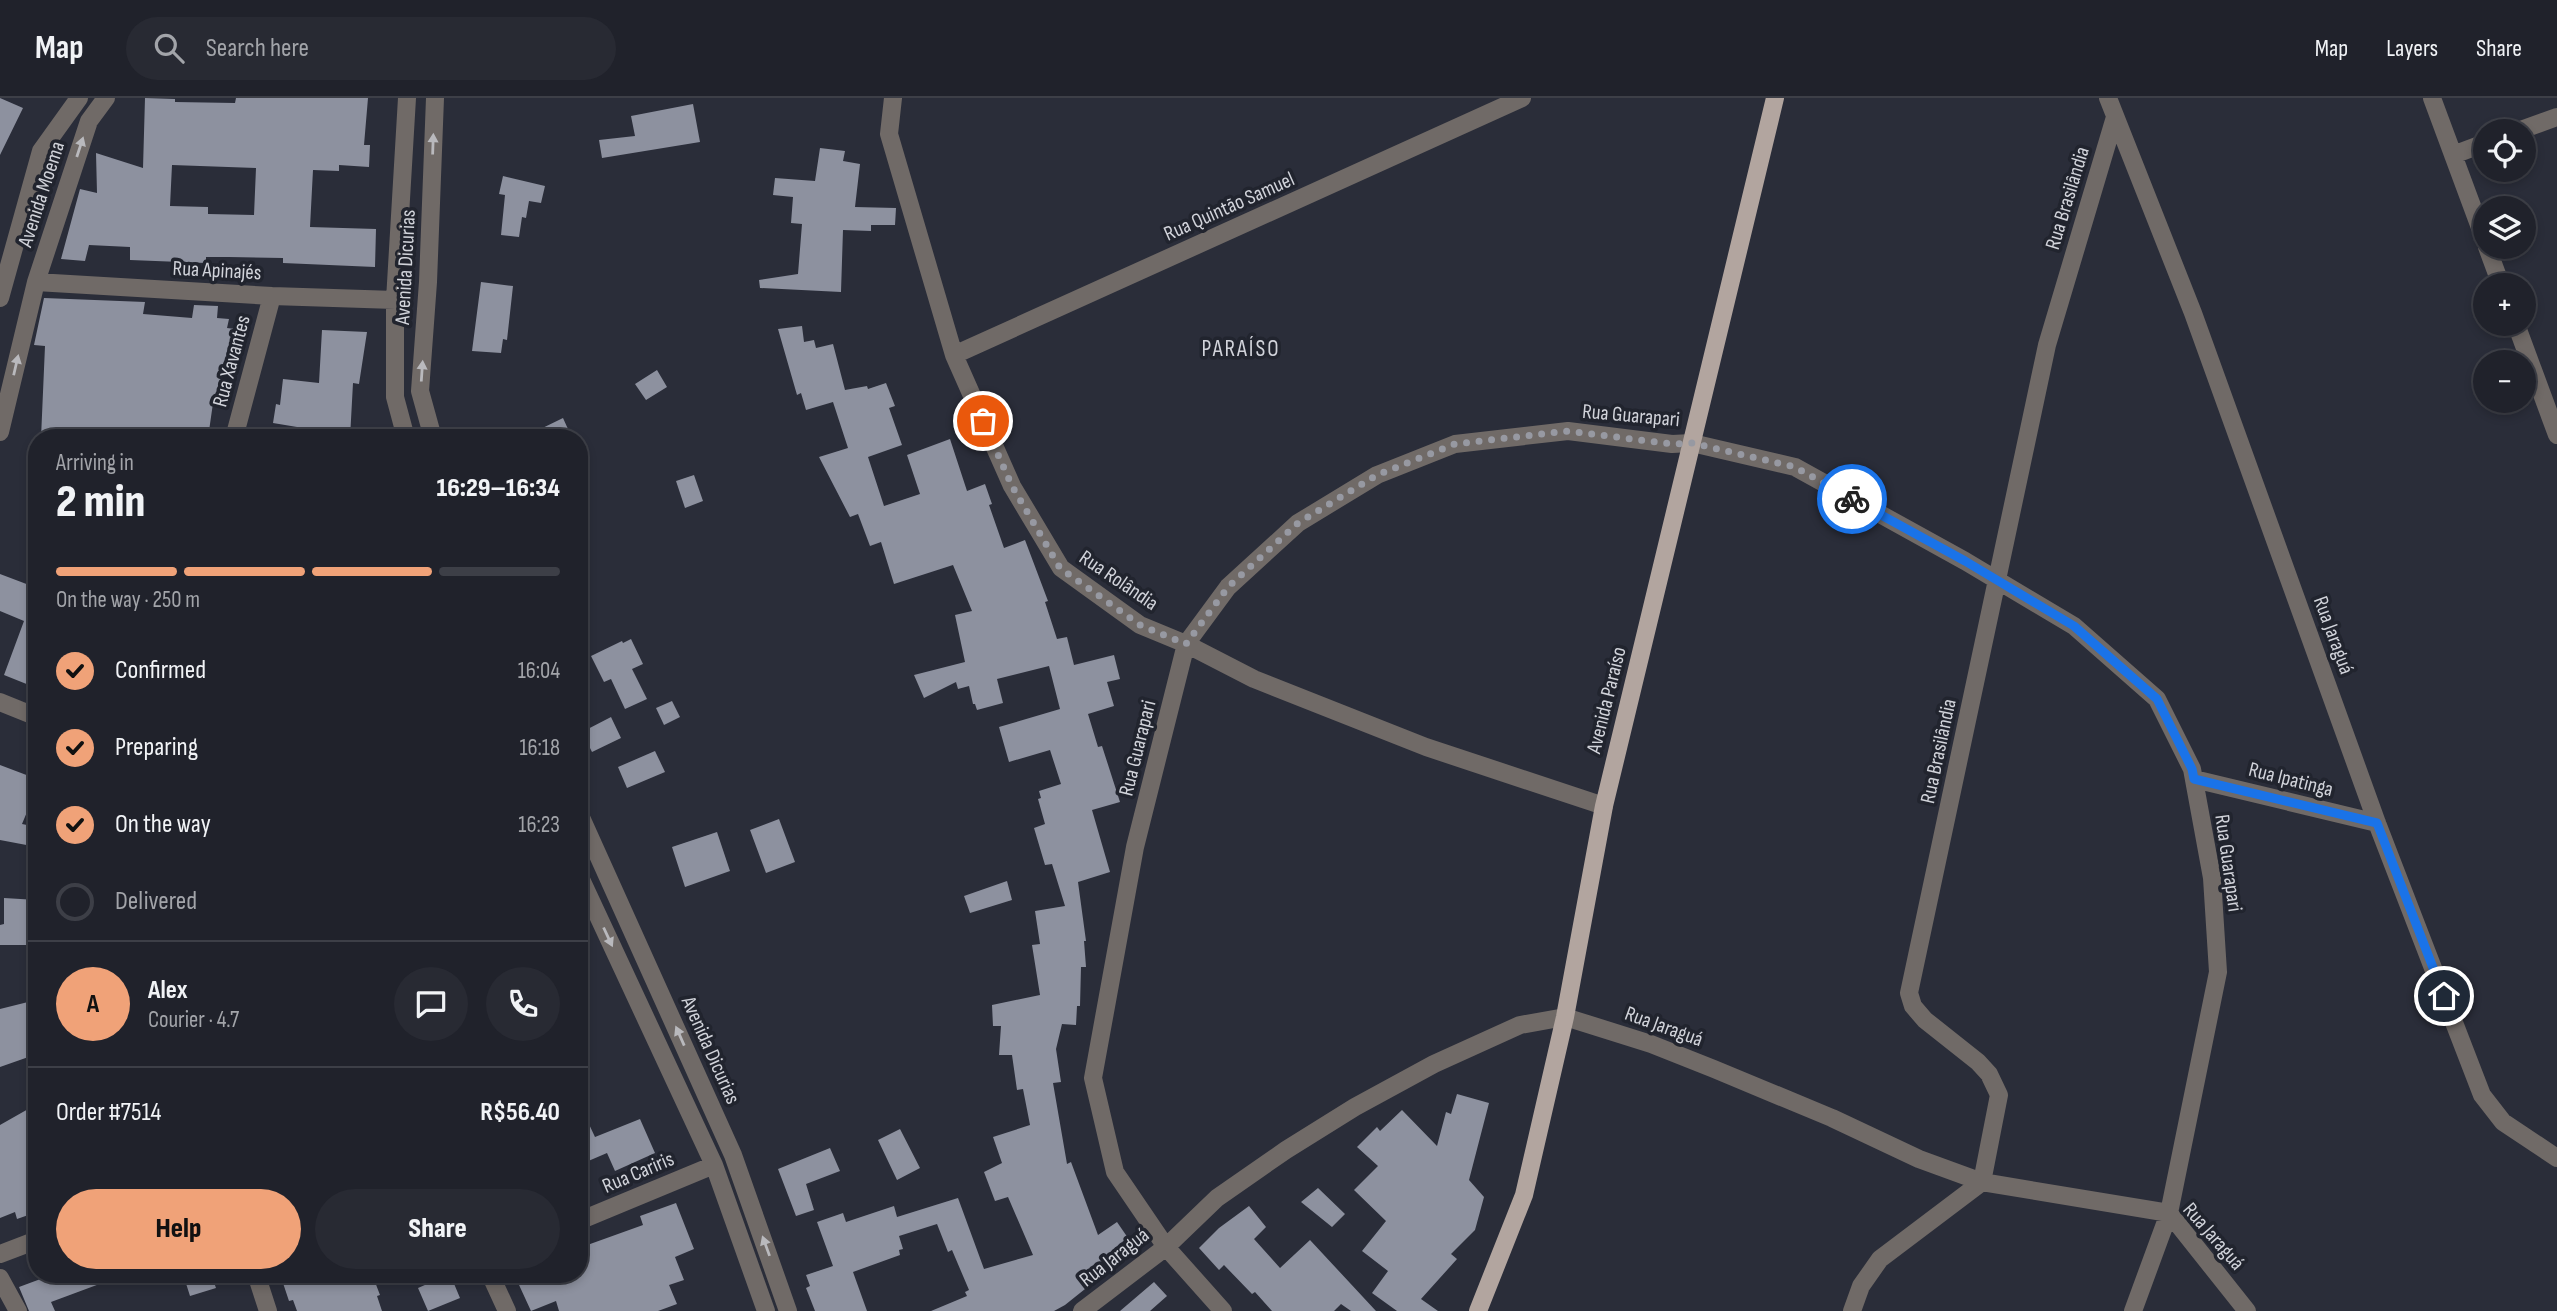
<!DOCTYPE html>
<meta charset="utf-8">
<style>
:root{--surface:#20222b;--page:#282a33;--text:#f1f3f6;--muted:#a2a4a9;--line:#3d3f47;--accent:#f0a278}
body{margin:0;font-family:"Sofia Sans Condensed",sans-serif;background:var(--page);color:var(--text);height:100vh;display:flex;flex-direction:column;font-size:26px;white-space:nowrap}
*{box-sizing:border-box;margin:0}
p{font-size:23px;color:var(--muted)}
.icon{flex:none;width:38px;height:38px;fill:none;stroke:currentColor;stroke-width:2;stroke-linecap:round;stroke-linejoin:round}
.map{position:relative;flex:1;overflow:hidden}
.sheet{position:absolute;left:28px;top:331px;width:560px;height:854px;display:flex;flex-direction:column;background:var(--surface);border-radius:28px;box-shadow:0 4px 10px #0003,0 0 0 2px var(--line)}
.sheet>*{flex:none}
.tools{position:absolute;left:2473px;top:21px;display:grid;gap:14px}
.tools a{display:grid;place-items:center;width:63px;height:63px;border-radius:50%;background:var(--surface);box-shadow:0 4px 10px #0003,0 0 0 2px var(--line);font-size:35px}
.pin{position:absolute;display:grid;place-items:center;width:60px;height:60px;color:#fff;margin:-30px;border:4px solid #fff;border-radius:50%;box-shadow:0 2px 7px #0007}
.courier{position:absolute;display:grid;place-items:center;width:70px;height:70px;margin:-35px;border:5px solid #1a73e8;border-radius:50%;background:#fff;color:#222;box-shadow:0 2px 9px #0007}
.headline em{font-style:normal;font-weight:800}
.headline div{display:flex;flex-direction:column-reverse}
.headline{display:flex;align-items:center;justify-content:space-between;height:119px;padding:0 28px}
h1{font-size:46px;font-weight:800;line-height:52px}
.bar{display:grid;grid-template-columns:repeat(4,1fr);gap:10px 7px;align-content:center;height:84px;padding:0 28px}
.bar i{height:9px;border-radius:5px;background:var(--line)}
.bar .on{background:var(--accent)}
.bar p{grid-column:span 4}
.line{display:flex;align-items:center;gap:18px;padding:0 28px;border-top:2px solid var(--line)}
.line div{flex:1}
.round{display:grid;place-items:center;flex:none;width:74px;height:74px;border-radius:37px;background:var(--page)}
ol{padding:0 28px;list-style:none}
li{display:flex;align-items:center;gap:21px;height:77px}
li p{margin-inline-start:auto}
li .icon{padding:7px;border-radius:50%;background:var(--accent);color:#111;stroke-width:4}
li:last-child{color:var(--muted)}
li i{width:38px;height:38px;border:4px solid var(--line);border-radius:50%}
.primary-button{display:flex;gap:14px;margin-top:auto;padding:14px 28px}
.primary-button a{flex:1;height:80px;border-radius:42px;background:var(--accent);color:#111;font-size:28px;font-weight:800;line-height:80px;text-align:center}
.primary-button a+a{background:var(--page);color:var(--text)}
header{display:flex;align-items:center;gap:42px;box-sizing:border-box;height:98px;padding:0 35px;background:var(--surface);border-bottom:2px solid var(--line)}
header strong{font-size:33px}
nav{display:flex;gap:38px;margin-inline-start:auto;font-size:24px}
.search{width:490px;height:63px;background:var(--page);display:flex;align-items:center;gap:18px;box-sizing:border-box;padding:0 24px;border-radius:38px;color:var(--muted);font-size:26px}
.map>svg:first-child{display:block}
.building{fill:#8d919f;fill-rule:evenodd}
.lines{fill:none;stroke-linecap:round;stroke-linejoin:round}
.minor{stroke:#706a67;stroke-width:18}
.major{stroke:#b2a59f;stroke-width:18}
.oneway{fill:#b9b9bd}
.done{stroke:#9799a2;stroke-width:7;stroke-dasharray:0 12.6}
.route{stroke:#1a73e8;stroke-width:9}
.labels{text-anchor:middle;stroke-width:7;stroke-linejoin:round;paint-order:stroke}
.street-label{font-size:21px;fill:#d1d3da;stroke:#21242e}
.neighbourhood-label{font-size:23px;letter-spacing:2px;fill:#d1d3da;stroke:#21242e}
</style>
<header>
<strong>Map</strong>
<div class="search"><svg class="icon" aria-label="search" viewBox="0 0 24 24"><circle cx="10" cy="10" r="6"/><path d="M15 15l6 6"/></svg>Search here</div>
<nav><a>Map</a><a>Layers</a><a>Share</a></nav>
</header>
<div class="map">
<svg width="2557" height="1213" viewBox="0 0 2557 1213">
<rect width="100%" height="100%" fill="#2a2d39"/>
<path class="building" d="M 0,0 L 23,10 L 0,57 Z
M 145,0 L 175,1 L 175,4 L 235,5 L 236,0 L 368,0 L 364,47 L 370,47 L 369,69 L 339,67 L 339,73 L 313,72 L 310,129 L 376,131 L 375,169 L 283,165 L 283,160 L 229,159 L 206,159 L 206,165 L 130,162 L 130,149 L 89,147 L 85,163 L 61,161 L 80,91 L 97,95 L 96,55 L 143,70 ZM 172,67 L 256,70 L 254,117 L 208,116 L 208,109 L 170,108 Z
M 693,6 L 700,44 L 602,60 L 599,42 L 635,38 L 631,18 Z
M 820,50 L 845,53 L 843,63 L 860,66 L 855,109 L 896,110 L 895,127 L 871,127 L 871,133 L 843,132 L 841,194 L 760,190 L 759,182 L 798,176 L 802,126 L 791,125 L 793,99 L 773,97 L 775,80 L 815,83 Z
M 503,78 L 545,88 L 541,105 L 529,103 L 526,120 L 522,119 L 519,139 L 501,137 L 505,97 L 499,96 Z
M 481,184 L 513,188 L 507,242 L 503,241 L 501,255 L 472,253 Z
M 44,200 L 145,204 L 143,216 L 192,220 L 194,207 L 218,208 L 217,220 L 229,221 L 227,230 L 243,232 L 235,279 L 222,277 L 218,298 L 214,298 L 208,340 L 41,340 L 45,248 L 34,247 Z
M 802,228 L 804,244 L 814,242 L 816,250 L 833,246 L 845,292 L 867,288 L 868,291 L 886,285 L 895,308 L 889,310 L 902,347 L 868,359 L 884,408 L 920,396 L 907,357 L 950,341 L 967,393 L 985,386 L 992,406 L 989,407 L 1004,450 L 1025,442 L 1048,503 L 1045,504 L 1057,541 L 1067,539 L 1074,567 L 1114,557 L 1120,581 L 1107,584 L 1114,608 L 1088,616 L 1098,649 L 1102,648 L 1120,704 L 1092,712 L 1110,774 L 1078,784 L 1086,843 L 1084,843 L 1086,869 L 1081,869 L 1080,908 L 1077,908 L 1076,927 L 1062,926 L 1056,951 L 1061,984 L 1053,985 L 1067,1066 L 1071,1064 L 1098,1137 L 1117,1124 L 1128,1140 L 1119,1146 L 1122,1151 L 1093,1170 L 1100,1179 L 1065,1207 L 1054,1213 L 931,1213 L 967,1198 L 965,1194 L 969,1192 L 952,1152 L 948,1154 L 937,1126 L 899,1138 L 903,1151 L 899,1152 L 900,1157 L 853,1174 L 867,1213 L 815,1213 L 806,1190 L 810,1188 L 806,1177 L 833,1168 L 817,1124 L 843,1115 L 846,1124 L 894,1108 L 897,1119 L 958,1100 L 984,1171 L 1033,1157 L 1008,1099 L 995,1103 L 984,1074 L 1002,1065 L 993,1039 L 1030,1027 L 1023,991 L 1017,992 L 1012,957 L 999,957 L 1001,928 L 993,928 L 992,907 L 1040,897 L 1032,847 L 1040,846 L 1035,813 L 1065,808 L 1052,766 L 1045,767 L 1034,730 L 1045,726 L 1038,701 L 1041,700 L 1039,693 L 1061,686 L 1050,652 L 1009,664 L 999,629 L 1060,611 L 1049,568 L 997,581 L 1003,605 L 977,612 L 975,606 L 973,606 L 969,588 L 958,591 L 956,584 L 924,600 L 914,577 L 965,564 L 955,517 L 972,513 L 953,467 L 894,486 L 881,444 L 870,448 L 858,416 L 850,419 L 819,359 L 848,350 L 833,304 L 806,312 L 801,295 L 797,297 L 778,231 Z
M 322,232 L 367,234 L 359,286 L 353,285 L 350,340 L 295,340 L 297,329 L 273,325 L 276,306 L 280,307 L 283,281 L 319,285 Z
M 657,272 L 667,289 L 646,302 L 635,286 Z
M 563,320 L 572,340 L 522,340 Z
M 694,377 L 703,403 L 685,410 L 676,383 Z
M 0,476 L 37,490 L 37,571 L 29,587 L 4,577 L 24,523 L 0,513 Z
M 631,541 L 643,566 L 632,571 L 647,601 L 625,611 L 611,581 L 604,584 L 591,558 L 622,543 L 623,545 Z
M 672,603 L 680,619 L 664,627 L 656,610 Z
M 611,619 L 621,640 L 592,654 L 582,634 Z
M 655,653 L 665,674 L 627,690 L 618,669 Z
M 0,667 L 37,681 L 37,690 L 22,726 L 37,729 L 37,749 L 0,742 Z
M 779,721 L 795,764 L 766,775 L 750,732 Z
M 717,734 L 730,773 L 685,789 L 672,749 Z
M 1007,783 L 1012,802 L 970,815 L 964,798 Z
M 4,800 L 37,802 L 37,847 L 0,847 L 0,827 L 4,826 Z
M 28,904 L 37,930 L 37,956 L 0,969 L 0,911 Z
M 1457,996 L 1489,1005 L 1469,1082 L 1484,1099 L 1475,1132 L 1451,1156 L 1457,1161 L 1421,1201 L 1438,1213 L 1397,1213 L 1372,1195 L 1388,1173 L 1362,1153 L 1386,1123 L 1354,1092 L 1378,1068 L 1357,1049 L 1377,1029 L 1380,1033 L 1402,1012 L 1437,1048 L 1446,1014 L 1451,1016 Z
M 579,1005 L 595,1039 L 640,1021 L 655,1055 L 615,1073 L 607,1055 L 579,1067 Z
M 37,1006 L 37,1114 L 17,1121 L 15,1114 L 0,1120 L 0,1027 Z
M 900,1031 L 920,1070 L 897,1082 L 878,1042 Z
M 830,1050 L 840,1073 L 806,1086 L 814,1112 L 796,1118 L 778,1071 Z
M 1318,1090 L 1345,1116 L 1332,1129 L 1301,1104 Z
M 676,1105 L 694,1151 L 675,1159 L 684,1182 L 669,1187 L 677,1206 L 658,1213 L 559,1213 L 556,1203 L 531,1213 L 514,1176 L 579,1176 L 579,1150 L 643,1127 L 640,1118 Z
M 1249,1108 L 1266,1129 L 1254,1141 L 1280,1170 L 1310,1142 L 1376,1213 L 1351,1213 L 1341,1206 L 1334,1213 L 1272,1213 L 1255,1194 L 1252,1196 L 1224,1167 L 1219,1172 L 1199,1150 L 1219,1130 Z
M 54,1176 L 121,1176 L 121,1178 L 51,1204 L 55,1213 L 29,1213 L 19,1189 Z
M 183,1176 L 211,1176 L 216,1190 L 190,1198 Z
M 280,1176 L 372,1176 L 380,1197 L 377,1198 L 382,1213 L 297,1213 L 293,1202 L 289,1203 Z
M 450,1176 L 460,1200 L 428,1213 L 418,1190 Z
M 1154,1184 L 1167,1198 L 1150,1213 L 1120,1213 Z"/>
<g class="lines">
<path class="minor" d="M 893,0 L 889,36 L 954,257 L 1012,388 L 1061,470 L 1140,527 L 1186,546 L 1254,581 L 1426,649 L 1604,708
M 2108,0 L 2193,215 L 2377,725 L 2482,997 L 2503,1024 L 2557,1060
M 2432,0 L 2485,143
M 2518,33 L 2557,19
M 2453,57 L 2485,45
M 2487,149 L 2501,187
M 36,184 L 272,198 L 395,202
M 0,200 L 41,53 L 79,0
M 2516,226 L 2557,337
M 954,257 L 1522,0
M 0,334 L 36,184 L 89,23 L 106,0
M 234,340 L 272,198
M 406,340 L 395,299 L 395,202 L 407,0
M 433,340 L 420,293 L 428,184 L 435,0
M 0,604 L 37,619
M 2194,681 L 2377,725
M 579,715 L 733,1057 L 788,1213
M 579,777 L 714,1067 L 766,1213
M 579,1123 L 714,1067
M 0,1156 L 37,1142
M 256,1176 L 268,1213
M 490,1176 L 507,1213
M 0,1180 L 18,1213
M 1082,1213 L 1166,1149 L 1217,1100 L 1286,1052 L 1355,1009 L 1434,966 L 1520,927 L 1565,919 L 1651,946 L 1714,971 L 1832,1020 L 1919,1061 L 1982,1084 L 2169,1115 L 2247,1213
M 1223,1213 L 1166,1149 L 1115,1074 L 1093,980 L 1135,749 L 1186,546 L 1228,489 L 1298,425 L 1377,377 L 1455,346 L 1568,333 L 1672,346 L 1692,345 L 1795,369 L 1965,463 L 2074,528 L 2157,601 L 2192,671 L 2212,780 L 2218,874 L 2169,1115 L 2133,1213
M 1852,1213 L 1861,1188 L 1880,1161 L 1982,1084 L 1999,997 L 1989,976 L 1978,964 L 1925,922 L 1913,908 L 1909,895 L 2047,247 L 2115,19"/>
<path class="major" d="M 1478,1213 L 1524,1097 L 1565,919 L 1604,708 L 1775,0"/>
</g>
<defs><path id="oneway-solid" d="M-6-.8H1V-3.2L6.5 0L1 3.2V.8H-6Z" transform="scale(1.75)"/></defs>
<g class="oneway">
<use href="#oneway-solid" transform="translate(433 46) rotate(-88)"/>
<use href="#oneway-solid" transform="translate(80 49) rotate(-72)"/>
<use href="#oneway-solid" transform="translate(16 267) rotate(-77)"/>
<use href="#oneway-solid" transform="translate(422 273) rotate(-86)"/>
<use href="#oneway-solid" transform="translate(608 839) rotate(65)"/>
<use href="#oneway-solid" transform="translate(680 938) rotate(-114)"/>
<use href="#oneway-solid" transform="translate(766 1148) rotate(-110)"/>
</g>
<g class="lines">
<path class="done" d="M 983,323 L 1012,388 L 1060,470 L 1140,527 L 1186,546 L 1228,489 L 1298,425 L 1377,377 L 1455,346 L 1568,333 L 1672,346 L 1692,345 L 1795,369 L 1852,401"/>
<path class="route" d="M 1852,401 L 1965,463 L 2074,528 L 2157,601 L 2192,671 L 2194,681 L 2377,725 L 2444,898"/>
</g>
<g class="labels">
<g class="street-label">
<text transform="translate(41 96) rotate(-72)" y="7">Avenida Moema</text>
<text transform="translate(2067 100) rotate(-73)" y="7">Rua Brasilândia</text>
<text transform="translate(1229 108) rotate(-24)" y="7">Rua Quintão Samuel</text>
<text transform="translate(405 169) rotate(-87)" y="7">Avenida Dicurias</text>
<text transform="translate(217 172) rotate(3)" y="7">Rua Apinajés</text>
<text transform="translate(231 263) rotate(-75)" y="7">Rua Xavantes</text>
<text transform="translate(1631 317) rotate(5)" y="7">Rua Guarapari</text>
<text transform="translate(1119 482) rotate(34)" y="7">Rua Rolândia</text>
<text transform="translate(2334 537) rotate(70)" y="7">Rua Jaraguá</text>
<text transform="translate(1606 602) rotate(-76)" y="7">Avenida Paraíso</text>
<text transform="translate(1137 650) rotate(-76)" y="7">Rua Guarapari</text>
<text transform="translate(1938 653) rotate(-78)" y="7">Rua Brasilândia</text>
<text transform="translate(2291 681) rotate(14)" y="7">Rua Ipatinga</text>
<text transform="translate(2229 765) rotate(82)" y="7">Rua Guarapari</text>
<text transform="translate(1664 928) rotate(20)" y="7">Rua Jaraguá</text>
<text transform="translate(711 952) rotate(66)" y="7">Avenida Dicurias</text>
<text transform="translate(638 1074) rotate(-23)" y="7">Rua Cariris</text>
<text transform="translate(2214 1138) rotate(49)" y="7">Rua Jaraguá</text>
<text transform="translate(1114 1159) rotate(-38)" y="7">Rua Jaraguá</text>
</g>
<g class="neighbourhood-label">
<text x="1241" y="258">PARAÍSO</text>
</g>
</g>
</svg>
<div class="tools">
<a><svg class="icon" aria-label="locate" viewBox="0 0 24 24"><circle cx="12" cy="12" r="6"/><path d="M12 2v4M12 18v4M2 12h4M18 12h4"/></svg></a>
<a><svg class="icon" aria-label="layers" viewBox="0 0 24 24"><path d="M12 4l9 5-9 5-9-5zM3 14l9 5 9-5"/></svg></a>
<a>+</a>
<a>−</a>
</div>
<div class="pin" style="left:983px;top:323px;background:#ea580c"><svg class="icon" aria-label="bag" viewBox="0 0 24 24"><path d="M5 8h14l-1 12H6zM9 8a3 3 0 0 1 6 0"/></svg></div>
<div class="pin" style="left:2444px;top:898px;background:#1f2937"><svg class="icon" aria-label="home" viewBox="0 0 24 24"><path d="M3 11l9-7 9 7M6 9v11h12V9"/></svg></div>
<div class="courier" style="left:1852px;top:401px"><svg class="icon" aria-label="bike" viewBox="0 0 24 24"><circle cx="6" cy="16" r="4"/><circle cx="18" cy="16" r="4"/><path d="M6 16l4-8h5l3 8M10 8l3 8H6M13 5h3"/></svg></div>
<section class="sheet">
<div class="headline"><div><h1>2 min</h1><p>Arriving in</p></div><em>16:29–16:34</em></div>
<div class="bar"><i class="on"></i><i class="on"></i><i class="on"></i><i></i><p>On the way · 250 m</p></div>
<ol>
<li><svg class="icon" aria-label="check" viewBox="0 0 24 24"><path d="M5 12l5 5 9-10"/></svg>Confirmed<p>16:04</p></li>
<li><svg class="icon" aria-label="check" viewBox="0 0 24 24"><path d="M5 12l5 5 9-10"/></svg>Preparing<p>16:18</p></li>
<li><svg class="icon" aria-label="check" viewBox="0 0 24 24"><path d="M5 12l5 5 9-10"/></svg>On the way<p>16:23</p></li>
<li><i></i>Delivered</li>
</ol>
<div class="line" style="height:126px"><b class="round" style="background:var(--accent);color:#111">A</b><div><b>Alex</b><p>Courier · 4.7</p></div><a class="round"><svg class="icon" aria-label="chat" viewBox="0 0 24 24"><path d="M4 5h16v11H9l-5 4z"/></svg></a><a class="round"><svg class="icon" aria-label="phone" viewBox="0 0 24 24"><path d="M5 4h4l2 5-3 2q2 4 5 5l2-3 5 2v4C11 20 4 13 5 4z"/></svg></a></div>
<div class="line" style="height:91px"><div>Order #7514</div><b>R$56.40</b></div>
<div class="primary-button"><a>Help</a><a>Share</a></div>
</section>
</div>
